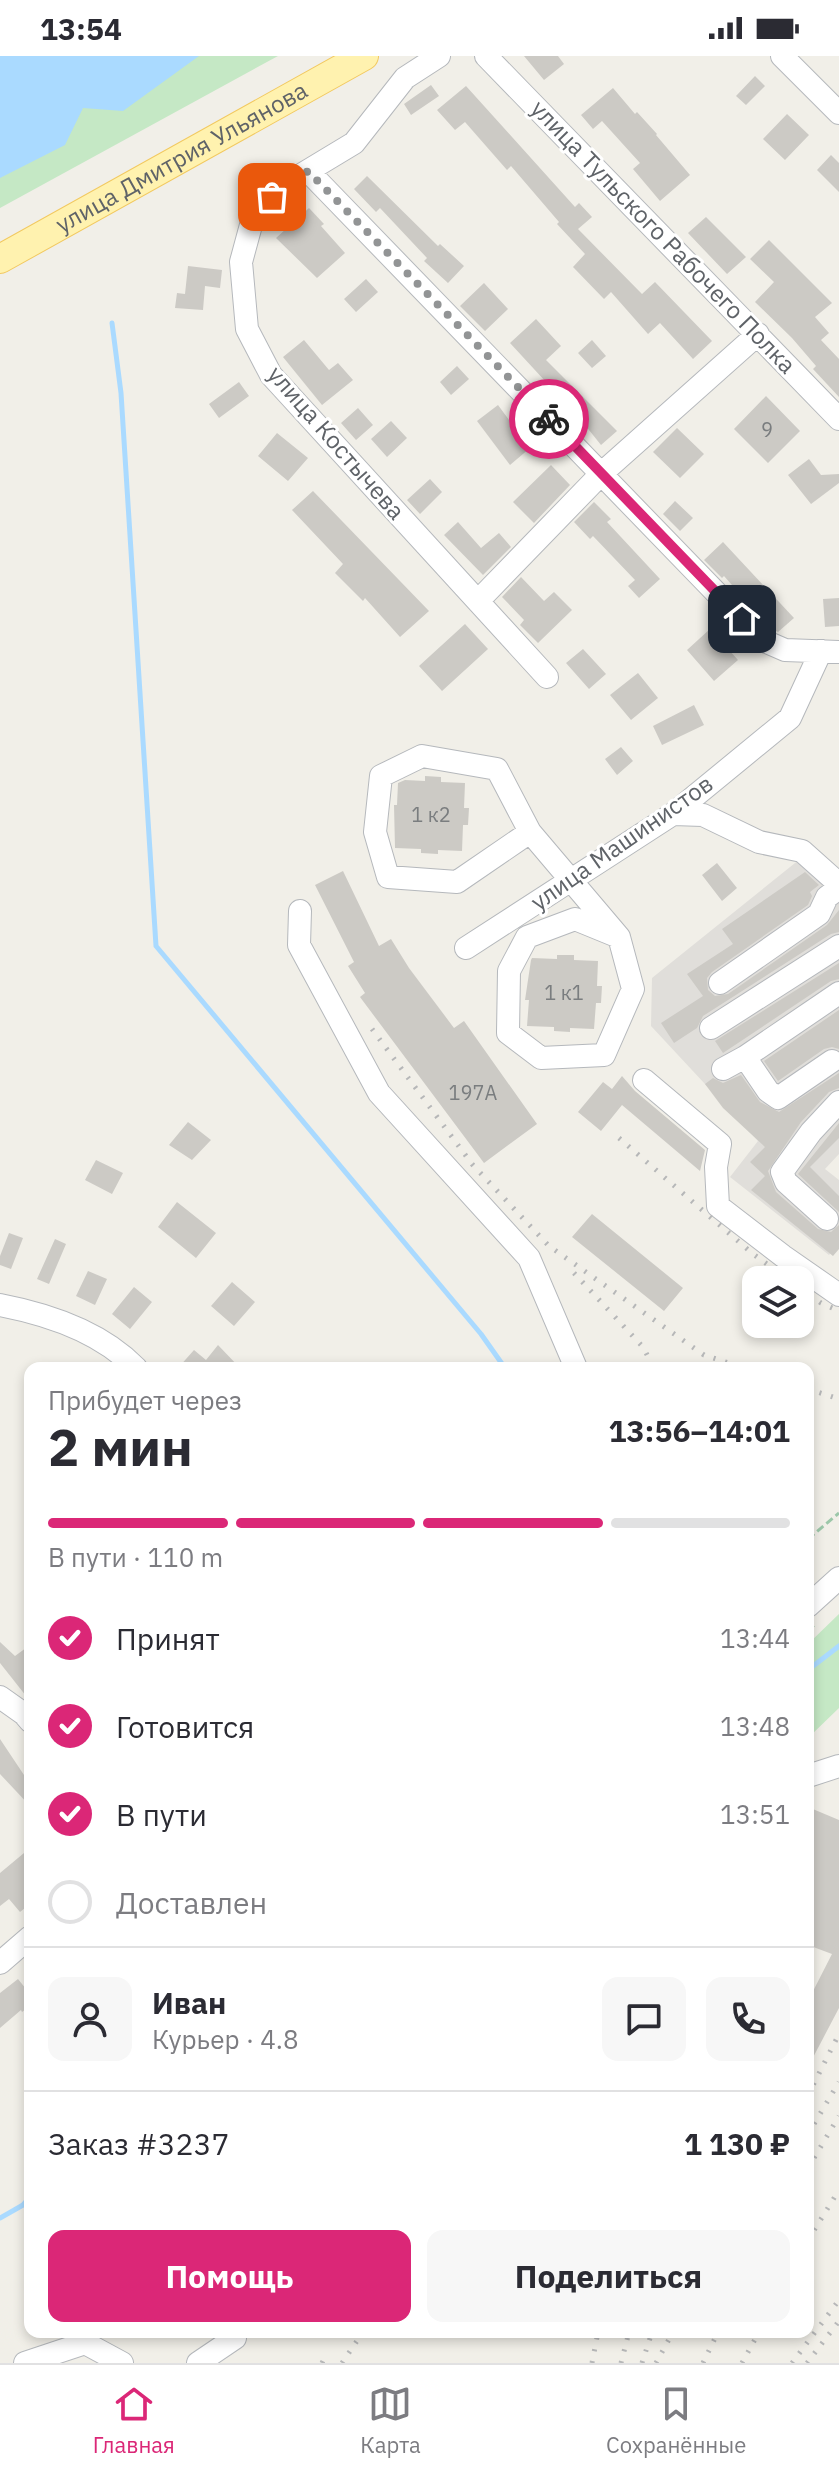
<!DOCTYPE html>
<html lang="ru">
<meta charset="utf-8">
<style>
:root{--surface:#fff;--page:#f7f7f7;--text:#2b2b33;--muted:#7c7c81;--line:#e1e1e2;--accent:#db2777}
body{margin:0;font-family:"IBM Plex Sans",sans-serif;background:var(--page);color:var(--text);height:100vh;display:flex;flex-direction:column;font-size:30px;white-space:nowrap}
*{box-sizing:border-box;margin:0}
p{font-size:26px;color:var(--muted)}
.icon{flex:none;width:44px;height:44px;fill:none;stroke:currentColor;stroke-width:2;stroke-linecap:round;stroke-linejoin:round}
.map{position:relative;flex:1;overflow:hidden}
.panel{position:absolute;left:24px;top:1306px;width:790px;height:976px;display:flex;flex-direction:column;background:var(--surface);border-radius:16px;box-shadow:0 4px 12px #0003}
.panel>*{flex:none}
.buttons{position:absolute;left:742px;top:1210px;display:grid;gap:16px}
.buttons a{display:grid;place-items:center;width:72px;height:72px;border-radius:16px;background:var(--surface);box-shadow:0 4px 12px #0003;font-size:40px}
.pin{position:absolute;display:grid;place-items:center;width:68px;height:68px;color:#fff;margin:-34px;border-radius:16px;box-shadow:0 4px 12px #0006}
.courier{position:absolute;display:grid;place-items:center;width:80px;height:80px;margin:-40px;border:6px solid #db2777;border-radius:50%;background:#fff;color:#222;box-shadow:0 2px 10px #0007}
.headline em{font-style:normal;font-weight:700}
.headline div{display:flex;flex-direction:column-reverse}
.headline{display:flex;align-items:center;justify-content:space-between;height:136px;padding:0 24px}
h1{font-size:52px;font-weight:700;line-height:60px}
.bar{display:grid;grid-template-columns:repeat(4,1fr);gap:12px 8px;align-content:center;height:96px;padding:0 24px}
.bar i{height:10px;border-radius:6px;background:var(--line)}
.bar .selected{background:var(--accent)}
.bar p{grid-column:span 4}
.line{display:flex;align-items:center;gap:20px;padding:0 24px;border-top:2px solid var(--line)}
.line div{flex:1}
.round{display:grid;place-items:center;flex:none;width:84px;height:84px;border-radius:16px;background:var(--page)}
ol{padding:0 24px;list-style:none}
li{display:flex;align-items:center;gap:24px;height:88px}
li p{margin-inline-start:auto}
li .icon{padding:8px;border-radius:50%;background:var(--accent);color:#fff;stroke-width:4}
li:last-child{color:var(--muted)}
li i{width:44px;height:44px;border:4px solid var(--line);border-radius:50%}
.action{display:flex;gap:16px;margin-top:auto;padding:16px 24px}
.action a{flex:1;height:92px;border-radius:16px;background:var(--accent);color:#fff;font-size:32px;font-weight:700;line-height:92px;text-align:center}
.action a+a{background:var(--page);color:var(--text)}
.status{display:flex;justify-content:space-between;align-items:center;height:56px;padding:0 40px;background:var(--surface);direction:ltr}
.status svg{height:22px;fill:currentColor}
.menu{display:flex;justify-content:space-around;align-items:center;height:112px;border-top:2px solid var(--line);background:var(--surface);font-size:22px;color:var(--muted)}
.menu a{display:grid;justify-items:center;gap:4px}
.menu .selected{color:var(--accent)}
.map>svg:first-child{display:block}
.industrial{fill:#e0deda}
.green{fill:#c5e8c5}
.water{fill:#aadaff}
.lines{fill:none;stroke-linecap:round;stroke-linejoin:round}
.stream{stroke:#aadaff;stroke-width:5}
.building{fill:#cccac5}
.minor-casing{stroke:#b5b8bc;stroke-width:24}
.major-casing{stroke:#f2c960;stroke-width:30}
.path{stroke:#9cc7a9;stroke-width:3;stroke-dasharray:8 4;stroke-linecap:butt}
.minor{stroke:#fff;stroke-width:22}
.major{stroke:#fff2af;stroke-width:28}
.rail{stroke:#b6b7b8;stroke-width:5;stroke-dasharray:2 10;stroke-linecap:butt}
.done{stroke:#929495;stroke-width:8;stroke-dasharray:0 14.4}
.route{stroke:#db2777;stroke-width:10}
.labels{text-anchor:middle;stroke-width:6;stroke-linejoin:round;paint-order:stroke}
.number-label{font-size:20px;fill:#7a7d7f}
.street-label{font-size:24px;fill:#5f6368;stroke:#fff}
</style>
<div class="status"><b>13:54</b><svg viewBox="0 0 49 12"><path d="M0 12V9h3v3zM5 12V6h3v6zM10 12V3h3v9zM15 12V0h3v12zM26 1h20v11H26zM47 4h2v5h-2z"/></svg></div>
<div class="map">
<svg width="839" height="2307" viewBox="0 0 839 2307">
<rect width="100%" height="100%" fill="#f1efe8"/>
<path class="industrial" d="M 800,803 L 827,829 L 839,846 L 839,1098 L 825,1113 L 839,1124 L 839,1186 L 829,1199 L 730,1121 L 758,1085 L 651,970 L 652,922 Z"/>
<path class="green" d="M 0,0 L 278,0 L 0,152 Z
M 839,1558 L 839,1652 L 808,1682 L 808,1588 Z"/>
<path class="water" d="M 0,0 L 199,0 L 123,55 L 83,52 L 65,89 L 0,122 Z"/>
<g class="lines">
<path class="stream" d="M 112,267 L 121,337 L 156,890 L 481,1278 L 505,1312
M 808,1614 L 839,1590
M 0,2162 L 23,2149 L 30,2141"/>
</g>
<path class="building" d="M 524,0 L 558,0 L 564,8 L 544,24 Z
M 755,20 L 765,30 L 746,49 L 736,40 Z
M 431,29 L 439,40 L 411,59 L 404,48 Z
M 466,30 L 575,151 L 579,147 L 592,161 L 578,173 L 642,238 L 655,226 L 712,285 L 693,303 L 660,267 L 648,278 L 611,236 L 604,243 L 573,211 L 585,198 L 557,168 L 559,166 L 511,110 L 507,114 L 465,66 L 455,74 L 437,54 Z
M 613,32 L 635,58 L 637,56 L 657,78 L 656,79 L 690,119 L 660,145 L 633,113 L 640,107 L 602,65 L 593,73 L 581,59 Z
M 787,58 L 809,79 L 785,104 L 763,83 Z
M 831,99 L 839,107 L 839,136 L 817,114 Z
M 367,120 L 438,190 L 440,188 L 464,210 L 448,227 L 424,205 L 427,202 L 380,152 L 376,156 L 354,133 Z
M 309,152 L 324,168 L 321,170 L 345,197 L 317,222 L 276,182 Z
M 706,161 L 746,201 L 727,218 L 688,177 Z
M 769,184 L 832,247 L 815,261 L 829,277 L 821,284 L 839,303 L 839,341 L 813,313 L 816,310 L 792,282 L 755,246 L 774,226 L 750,203 Z
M 188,210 L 222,214 L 220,232 L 205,230 L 203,254 L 175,252 L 177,237 L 185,238 Z
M 366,223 L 378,236 L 356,256 L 344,243 Z
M 484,227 L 508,253 L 485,275 L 460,250 Z
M 536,263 L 561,290 L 546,304 L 617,375 L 601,389 L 581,364 L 510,287 Z
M 304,284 L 329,314 L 338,307 L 353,324 L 322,349 L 283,301 Z
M 592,284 L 606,300 L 592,312 L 578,297 Z
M 457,310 L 469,323 L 451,339 L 440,326 Z
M 239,326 L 249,340 L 219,362 L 209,348 Z
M 766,340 L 800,375 L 768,407 L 734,373 Z
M 498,349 L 530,392 L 510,409 L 477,365 Z
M 358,352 L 373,369 L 356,384 L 341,367 Z
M 391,365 L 407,382 L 387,401 L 371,383 Z
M 677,372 L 704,398 L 680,422 L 653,396 Z
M 277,377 L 308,402 L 288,425 L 258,400 Z
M 809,403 L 821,419 L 839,418 L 839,427 L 811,448 L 788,419 Z
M 551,409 L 570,429 L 534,467 L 513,446 Z
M 430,423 L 442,436 L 420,458 L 407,444 Z
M 313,435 L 429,555 L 400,581 L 365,542 L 363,545 L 335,517 L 343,508 L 292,454 Z
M 675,445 L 693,462 L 680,475 L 663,458 Z
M 594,446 L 611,463 L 607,466 L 660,523 L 639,542 L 628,530 L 635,524 L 593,480 L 590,483 L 574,466 Z
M 458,466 L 481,492 L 499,477 L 511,491 L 483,519 L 444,479 Z
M 723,486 L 794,562 L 778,576 L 770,572 L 724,520 L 722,522 L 704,504 Z
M 521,521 L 544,545 L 554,536 L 572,554 L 538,587 L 520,569 L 524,564 L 502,541 Z
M 839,542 L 839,570 L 825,571 L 823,543 Z
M 465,568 L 488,593 L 442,635 L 419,610 Z
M 710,573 L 738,604 L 714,625 L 687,594 Z
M 583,593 L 606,618 L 589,633 L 566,607 Z
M 638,617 L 658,642 L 631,664 L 610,639 Z
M 694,649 L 704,669 L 662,689 L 653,670 Z
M 621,691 L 633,705 L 617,719 L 605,703 Z
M 425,720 L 441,721 L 441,726 L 465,727 L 464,752 L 469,752 L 468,769 L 463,769 L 462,795 L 438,794 L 438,798 L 421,797 L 421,793 L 395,792 L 394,749 L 397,749 L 398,727 L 405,724 L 425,725 Z
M 717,807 L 737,832 L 722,845 L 702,819 Z
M 343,815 L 379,890 L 391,883 L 409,912 L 454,972 L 464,965 L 537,1068 L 484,1107 L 360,941 L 365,937 L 348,910 L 354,906 L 315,829 Z
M 805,816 L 819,829 L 810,836 L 812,840 L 808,849 L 712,916 L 707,922 L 708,934 L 715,940 L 728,938 L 827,869 L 839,854 L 839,876 L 831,878 L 703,960 L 697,972 L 674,987 L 661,967 L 703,940 L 687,918 L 733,888 L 722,873 Z
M 557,899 L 574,899 L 574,904 L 598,905 L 597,930 L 602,930 L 601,947 L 596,947 L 594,973 L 570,972 L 570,976 L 554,975 L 554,971 L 527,970 L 529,944 L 525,944 L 531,904 L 532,902 L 557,903 Z
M 839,907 L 839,923 L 831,925 L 723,997 L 715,985 Z
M 839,954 L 839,993 L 832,991 L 824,993 L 778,1025 L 764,1005 Z
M 839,1017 L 839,1032 L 829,1036 L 801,1066 L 768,1115 L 776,1136 L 818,1173 L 831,1176 L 839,1169 L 839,1193 L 833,1200 L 751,1134 L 765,1120 L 750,1106 L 765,1091 L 723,1052 L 705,1028 L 713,1022 L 723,1027 L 741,1019 L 760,1046 L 779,1056 Z
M 622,1020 L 635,1035 L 705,1094 L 700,1115 L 622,1049 L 601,1075 L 578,1056 L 603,1026 L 612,1033 Z
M 188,1066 L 211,1084 L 192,1104 L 169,1089 Z
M 839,1067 L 839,1082 L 810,1111 L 839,1140 L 839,1156 L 798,1118 Z
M 96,1104 L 123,1117 L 112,1138 L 85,1124 Z
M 177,1146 L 216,1177 L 196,1202 L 158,1171 Z
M 592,1158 L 683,1232 L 664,1255 L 572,1181 Z
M 9,1177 L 23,1182 L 11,1213 L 0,1209 L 0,1200 Z
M 55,1183 L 66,1188 L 49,1228 L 37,1223 Z
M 88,1215 L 107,1223 L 95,1249 L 76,1240 Z
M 232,1226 L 255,1246 L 234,1270 L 211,1250 Z
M 134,1231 L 152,1246 L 130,1273 L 112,1258 Z
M 218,1289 L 240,1312 L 178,1312 L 194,1294 L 206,1304 Z
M 0,1586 L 15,1600 L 30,1589 L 30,1645 L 0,1607 Z
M 0,1683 L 30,1728 L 30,1750 L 0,1718 Z
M 808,1751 L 839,1764 L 839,1952 L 808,2011 L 808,1945 L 832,1898 L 808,1889 Z
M 30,1792 L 30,1848 L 20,1856 L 9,1843 L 0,1850 L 0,1817 Z
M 18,1923 L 30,1938 L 30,1950 L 22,1956 L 21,1954 L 0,1972 L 0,1937 Z"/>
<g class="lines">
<g class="minor-casing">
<path id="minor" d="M 439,0 L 405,22 L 354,87 L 291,125 L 254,158 L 241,206 L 247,273 L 271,319 L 547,621
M 486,0 L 839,363
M 782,0 L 839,57
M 308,115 L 762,584 L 785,594 L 839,596
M 478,545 L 602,417 L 758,278
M 673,758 L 703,759 L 759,786 L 802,795 L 839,828
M 530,776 L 457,826 L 388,821 L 375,776 L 381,720 L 422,700 L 497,713 L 530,776 L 619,881 L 633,933 L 604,999 L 541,1002 L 508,977 L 509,915 L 527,881 L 575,863 L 619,881
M 300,855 L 299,889 L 379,1037 L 529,1202 L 576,1312
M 466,892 L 673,758 L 790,662 L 821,595
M 720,927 L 819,858 L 827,841 L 839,832
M 711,972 L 839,890
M 832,1005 L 778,1042 L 768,1035 L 745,1001 L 839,937
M 723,1013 L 745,1001
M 644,1024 L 720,1088 L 716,1111 L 718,1150 L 783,1200 L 839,1239
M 827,1163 L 786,1126 L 782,1116 L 811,1076 L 839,1046
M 0,1249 C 47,1258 101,1276 136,1312
M 808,1550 L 839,1522
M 0,1641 L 24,1658 L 30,1665
M 808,1720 L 839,1710
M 0,1907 L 30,1881
M 25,2307 L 85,2287 L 122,2307
M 198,2307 L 235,2282"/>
</g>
<g class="major-casing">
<g id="major">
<path id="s1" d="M 0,203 L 364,0"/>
</g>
</g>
<path class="path" d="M 808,1483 L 839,1457
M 808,1575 L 816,1567"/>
<use href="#minor" class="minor"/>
<use href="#major" class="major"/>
<path class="rail" d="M 372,973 L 472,1108 L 549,1190 L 704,1299 L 744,1312
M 619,1082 L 753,1198 L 789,1224
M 574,1217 L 643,1291 L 654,1312
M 800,1232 L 821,1247 L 839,1255
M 808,1333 L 839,1343
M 808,1913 L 812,1905
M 808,2039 L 839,1978
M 808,2078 L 839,2026
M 808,2112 L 839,2060
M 808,2184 L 839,2134
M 322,2307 L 323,2305
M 342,2307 L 363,2276
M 592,2307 L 598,2276
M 621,2307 L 629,2276
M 642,2307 L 652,2276
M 656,2307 L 673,2276
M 703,2307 L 718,2276
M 742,2307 L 759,2276
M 792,2307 L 839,2244
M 807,2307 L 839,2265"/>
</g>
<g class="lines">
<path class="done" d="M 272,141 L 308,115 L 549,363"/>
<path class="route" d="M 549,363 L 742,563"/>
</g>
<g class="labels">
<g class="number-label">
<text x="767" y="381">9</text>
<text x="431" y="766">1 к2</text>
<text x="564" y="944">1 к1</text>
<text x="473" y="1044">197А</text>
</g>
<g class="street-label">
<text dy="8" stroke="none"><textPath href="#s1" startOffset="208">улица Дмитрия Ульянова</textPath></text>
<text transform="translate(663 181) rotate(46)" y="8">улица Тульского Рабочего Полка</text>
<text transform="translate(336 387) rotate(49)" y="8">улица Костычева</text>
<text transform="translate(622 787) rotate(-35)" y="8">улица Машинистов</text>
</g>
</g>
</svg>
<div class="buttons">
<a><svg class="icon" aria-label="layers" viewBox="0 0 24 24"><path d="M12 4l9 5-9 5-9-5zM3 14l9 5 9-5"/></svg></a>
</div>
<div class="pin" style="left:272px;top:141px;background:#ea580c"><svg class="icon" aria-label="bag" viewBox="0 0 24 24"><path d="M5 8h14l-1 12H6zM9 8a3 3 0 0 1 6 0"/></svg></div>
<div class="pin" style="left:742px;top:563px;background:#1f2937"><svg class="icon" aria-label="home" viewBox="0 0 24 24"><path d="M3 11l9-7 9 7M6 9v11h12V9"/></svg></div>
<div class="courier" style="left:549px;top:363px"><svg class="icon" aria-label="bike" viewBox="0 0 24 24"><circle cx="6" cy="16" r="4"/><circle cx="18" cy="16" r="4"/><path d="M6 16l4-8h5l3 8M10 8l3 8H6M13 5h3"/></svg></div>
<section class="panel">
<div class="headline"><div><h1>2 мин</h1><p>Прибудет через</p></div><em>13:56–14:01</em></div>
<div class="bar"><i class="selected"></i><i class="selected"></i><i class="selected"></i><i></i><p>В пути · 110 m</p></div>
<ol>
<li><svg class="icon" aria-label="check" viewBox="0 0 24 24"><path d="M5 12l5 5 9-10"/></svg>Принят<p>13:44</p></li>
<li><svg class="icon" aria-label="check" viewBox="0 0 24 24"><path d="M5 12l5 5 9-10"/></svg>Готовится<p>13:48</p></li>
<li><svg class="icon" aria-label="check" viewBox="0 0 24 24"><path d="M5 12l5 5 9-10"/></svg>В пути<p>13:51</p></li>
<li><i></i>Доставлен</li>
</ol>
<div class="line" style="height:144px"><a class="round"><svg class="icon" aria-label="person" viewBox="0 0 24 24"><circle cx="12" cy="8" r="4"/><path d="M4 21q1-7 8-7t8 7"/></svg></a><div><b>Иван</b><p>Курьер · 4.8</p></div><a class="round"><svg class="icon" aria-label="chat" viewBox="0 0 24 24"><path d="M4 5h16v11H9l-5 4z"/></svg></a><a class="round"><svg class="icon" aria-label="phone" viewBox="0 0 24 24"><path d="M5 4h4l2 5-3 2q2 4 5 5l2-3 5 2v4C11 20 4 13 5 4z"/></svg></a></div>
<div class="line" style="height:104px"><div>Заказ #3237</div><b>1 130 ₽</b></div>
<div class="action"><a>Помощь</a><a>Поделиться</a></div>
</section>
</div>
<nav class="menu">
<a class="selected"><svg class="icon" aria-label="home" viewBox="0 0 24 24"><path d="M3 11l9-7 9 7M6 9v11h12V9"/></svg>Главная</a>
<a><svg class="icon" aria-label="map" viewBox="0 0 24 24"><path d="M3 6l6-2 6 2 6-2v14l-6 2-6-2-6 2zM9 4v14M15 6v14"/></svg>Карта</a>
<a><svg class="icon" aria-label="saved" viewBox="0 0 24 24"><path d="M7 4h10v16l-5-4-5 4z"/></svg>Сохранённые</a>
</nav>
